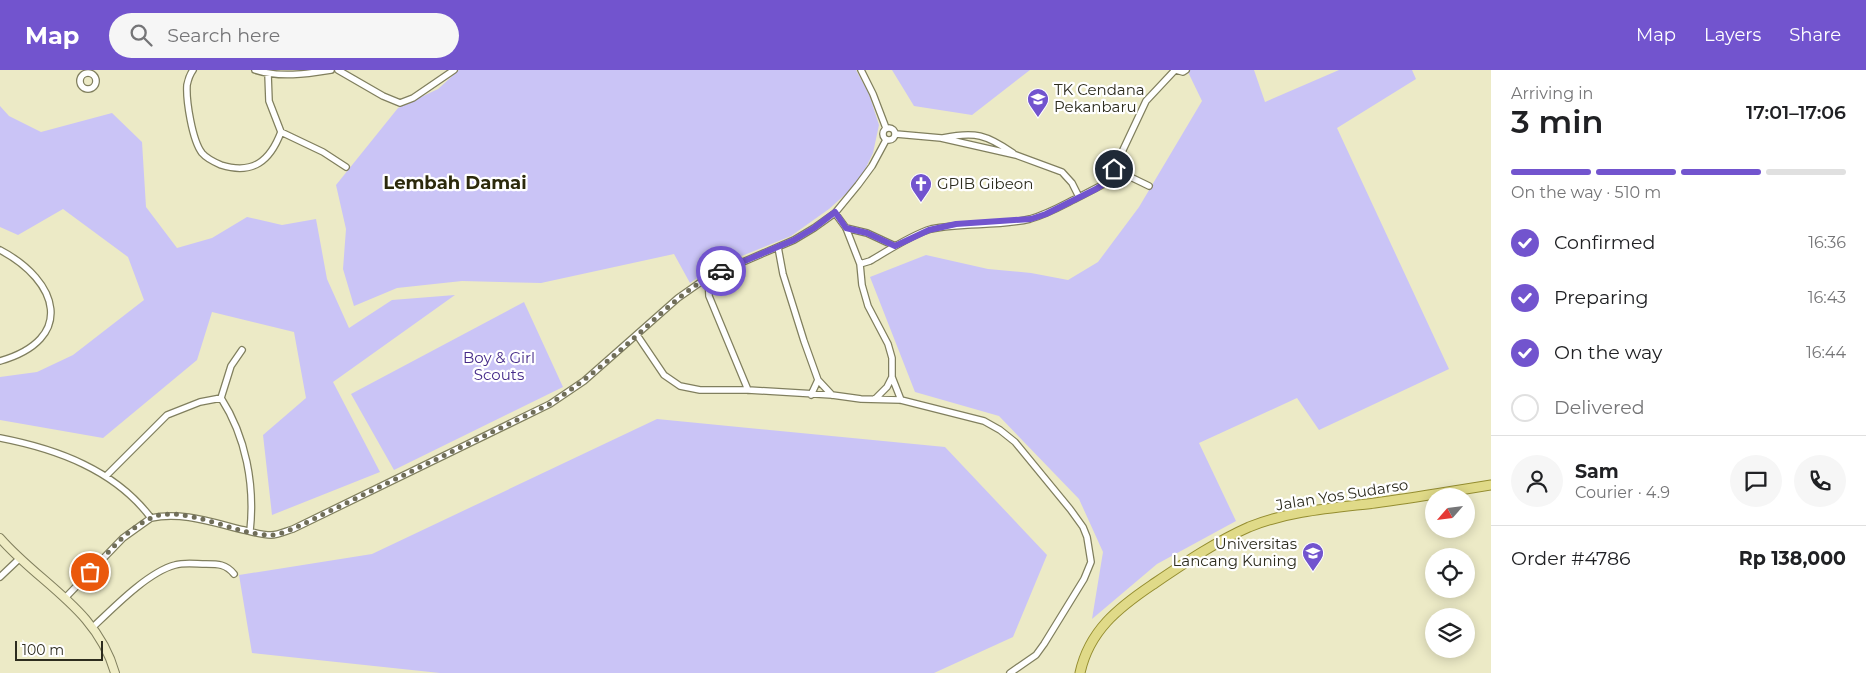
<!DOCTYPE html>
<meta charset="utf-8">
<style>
:root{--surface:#fff;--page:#f6f6f6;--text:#202124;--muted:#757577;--line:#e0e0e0;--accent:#7254ce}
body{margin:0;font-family:Montserrat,sans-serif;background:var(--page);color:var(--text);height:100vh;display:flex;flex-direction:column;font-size:19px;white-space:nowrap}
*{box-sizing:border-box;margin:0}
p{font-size:16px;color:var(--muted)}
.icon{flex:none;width:28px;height:28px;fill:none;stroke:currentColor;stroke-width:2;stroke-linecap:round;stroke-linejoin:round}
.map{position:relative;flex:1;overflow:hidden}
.drawer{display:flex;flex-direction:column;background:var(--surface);width:375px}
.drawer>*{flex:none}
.needle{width:32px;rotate:242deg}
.controls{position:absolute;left:1425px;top:418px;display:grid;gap:10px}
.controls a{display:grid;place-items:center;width:50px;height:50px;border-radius:50%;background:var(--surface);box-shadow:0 2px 12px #0003;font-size:25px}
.scale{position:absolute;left:15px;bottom:12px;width:88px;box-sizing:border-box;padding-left:5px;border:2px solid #2d2c1e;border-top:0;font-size:14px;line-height:18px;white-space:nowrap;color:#2d2c1e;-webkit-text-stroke:4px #fff;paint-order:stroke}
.pin{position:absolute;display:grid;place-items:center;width:42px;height:42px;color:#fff;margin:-21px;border:2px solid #fff;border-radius:50%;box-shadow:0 1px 5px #0007}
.courier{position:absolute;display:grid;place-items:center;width:50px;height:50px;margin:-25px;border:4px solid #7254ce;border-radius:50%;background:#fff;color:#222;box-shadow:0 1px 6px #0007}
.head em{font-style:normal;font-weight:600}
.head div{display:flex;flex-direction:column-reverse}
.head{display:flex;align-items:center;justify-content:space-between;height:85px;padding:0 20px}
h1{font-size:32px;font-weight:600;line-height:38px}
.bar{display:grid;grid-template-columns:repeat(4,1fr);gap:8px 5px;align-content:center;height:60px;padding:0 20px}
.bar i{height:6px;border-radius:4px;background:var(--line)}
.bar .active{background:var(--accent)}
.bar p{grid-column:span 4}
.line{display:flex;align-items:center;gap:12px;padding:0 20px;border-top:1px solid var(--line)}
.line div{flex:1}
.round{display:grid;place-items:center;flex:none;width:52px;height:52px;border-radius:26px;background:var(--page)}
ol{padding:0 20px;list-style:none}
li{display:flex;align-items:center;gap:15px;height:55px}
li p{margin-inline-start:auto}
li .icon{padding:5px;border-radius:50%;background:var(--accent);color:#fff;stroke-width:4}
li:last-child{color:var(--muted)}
li i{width:28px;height:28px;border:2px solid var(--line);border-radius:50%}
header{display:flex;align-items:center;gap:30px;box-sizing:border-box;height:70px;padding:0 25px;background:var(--accent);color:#fff}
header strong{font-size:24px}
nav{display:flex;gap:28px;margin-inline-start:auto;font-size:18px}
.search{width:350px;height:45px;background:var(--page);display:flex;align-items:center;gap:12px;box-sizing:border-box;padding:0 18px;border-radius:28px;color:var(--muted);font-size:19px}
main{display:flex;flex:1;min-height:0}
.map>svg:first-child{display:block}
.green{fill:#cac4f6}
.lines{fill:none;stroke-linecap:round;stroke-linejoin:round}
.street-casing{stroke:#807f5e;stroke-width:8}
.secondary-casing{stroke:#807f5e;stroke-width:10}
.primary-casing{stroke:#948d30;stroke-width:11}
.street{stroke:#fff;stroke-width:5.5}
.secondary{stroke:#efecc4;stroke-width:8}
.primary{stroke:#e0da88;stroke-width:9}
.done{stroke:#706e59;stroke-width:5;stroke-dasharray:0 9}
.route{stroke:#7254ce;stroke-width:6}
.labels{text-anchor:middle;stroke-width:4.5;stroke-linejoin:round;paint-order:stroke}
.poi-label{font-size:15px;fill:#2d2c1e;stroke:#fff;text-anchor:start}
.park-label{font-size:15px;fill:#452a89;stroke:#fff}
.street-label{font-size:15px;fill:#2d2c1e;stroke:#fff}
.quarter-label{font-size:18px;font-weight:bold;fill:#2c2a0c;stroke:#fff}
</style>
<header>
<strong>Map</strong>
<div class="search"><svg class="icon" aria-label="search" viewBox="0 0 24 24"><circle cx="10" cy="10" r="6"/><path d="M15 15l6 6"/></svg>Search here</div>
<nav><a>Map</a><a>Layers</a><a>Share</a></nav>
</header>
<main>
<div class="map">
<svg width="1491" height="603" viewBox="0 0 1491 603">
<rect width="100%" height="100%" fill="#eceac6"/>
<path class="green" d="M 459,0 L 856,0 L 869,24 L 879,55 L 873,83 L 859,112 L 829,139 L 791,166 L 712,198 L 690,213 L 674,184 L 541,213 L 462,211 L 397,218 L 354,236 L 343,199 L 346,159 L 336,115 L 398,38 L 438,19 Z
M 892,0 L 1030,0 L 972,45 L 914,36 Z
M 1187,0 L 1254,0 L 1265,32 L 1339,0 L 1412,0 L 1416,9 L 1337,58 L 1449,299 L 1319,360 L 1297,328 L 1199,373 L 1236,451 L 1157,494 L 1092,549 L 1103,482 L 1079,429 L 999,346 L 915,322 L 870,207 L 926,185 L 988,199 L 1031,203 L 1068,210 L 1098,192 L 1139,137 L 1202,31 Z
M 0,36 L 9,46 L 41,62 L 112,43 L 142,72 L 146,137 L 177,178 L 212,168 L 247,147 L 282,155 L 316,149 L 327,209 L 349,258 L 392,230 L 455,225 L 333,312 L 380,402 L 272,445 L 263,365 L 306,328 L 294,262 L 212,242 L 197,290 L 103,368 L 0,350 L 0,307 L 37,302 L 73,285 L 144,230 L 128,187 L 63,139 L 18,165 L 0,157 Z
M 524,232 L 563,317 L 394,400 L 351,324 Z
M 657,349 L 945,377 L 1047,485 L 1013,567 L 934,603 L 440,603 L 252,583 L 239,505 L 372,484 Z"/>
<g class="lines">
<g class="street-casing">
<path id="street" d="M 193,0 C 190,4 188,10 187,15 C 186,30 192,70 202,83 C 207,89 214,92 221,95 C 253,105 270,91 281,62 L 269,31 L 268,4
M 255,0 C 280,8 306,4 331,0
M 338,0 L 383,26 L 400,33 L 413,28 L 454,0
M 861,0 L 873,24 L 886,58
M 1176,0 L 1183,2 L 1186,0
M80 11a8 8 0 1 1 16 0a8 8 0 1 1-16 0Z
M883 64a6 6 0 1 1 12 0a6 6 0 1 1-12 0Z
M 281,62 L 323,82 L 346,97
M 943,68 C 975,61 987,65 1013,83
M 1114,99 L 1149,116
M 1079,127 L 1102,115 L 1114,99 L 1146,31 L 1175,0
M 835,143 L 846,158 L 860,194 L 862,215 L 868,236 L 888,274 L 892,288 L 892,307 L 901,330
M 846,158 L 867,163 L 895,176
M 778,177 L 783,204 L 804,271 L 818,310 L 832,325
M 0,180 C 59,211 76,269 0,291
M 860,194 L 870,191 C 887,181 913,164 931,159 C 964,152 998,157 1030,149 C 1048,144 1063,135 1079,127 L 1072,113 L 1062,102 L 1016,85 L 941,68 L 896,64
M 708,207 L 709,226 L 748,320
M 637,265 L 664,305 L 680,316 L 700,320 L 748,320 L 832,325 L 861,329 L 901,330 L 984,351 L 1000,360 L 1015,372 L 1070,439 L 1083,457 L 1087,467 L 1091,492 L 1084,509 L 1044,574 L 1036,585 L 1010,603
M 811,325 L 818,310
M 221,328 L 231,296 L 242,280
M 875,329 L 887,317 L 892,307
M 0,368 C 57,379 115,400 151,448 L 123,468 L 66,527
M 106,406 L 167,345 L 200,332 L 221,328 C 246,367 255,415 250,461
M 151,448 C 182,441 214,453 244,460 C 252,462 262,465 271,465 C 278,465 286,461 293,459 L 550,334 L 584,311 L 678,228 L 708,207 L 794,170 L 814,158 L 835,143 L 858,115 L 872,96 L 886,70
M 0,507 L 19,489
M 92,558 C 113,538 148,502 175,495 C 185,492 196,494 206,494 C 218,494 226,494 234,504"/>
</g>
<g class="secondary-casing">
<path id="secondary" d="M 0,468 C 40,514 97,539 115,603"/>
</g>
<g class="primary-casing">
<path id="primary" d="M 1080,603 C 1089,561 1118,538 1152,515 C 1183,494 1215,472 1249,457 C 1288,441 1333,438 1375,433 C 1414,428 1452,421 1491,415"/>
</g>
<use href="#street" class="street"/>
<use href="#secondary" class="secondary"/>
<use href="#primary" class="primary"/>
</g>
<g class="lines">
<path class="done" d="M 90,502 C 108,483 127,459 151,448 C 182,433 237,466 271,465 C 279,465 286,461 293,459 L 550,334 C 580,314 609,291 635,267 C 662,243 688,216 721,201"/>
<path class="route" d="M 721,201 L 794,170 L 814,158 L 835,142 L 846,158 L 867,163 L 895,176 L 929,160 L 956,154 L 1031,149 L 1046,144 L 1096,119 L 1102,115 L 1114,99"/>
</g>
<defs>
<g id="school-pin" transform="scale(1.125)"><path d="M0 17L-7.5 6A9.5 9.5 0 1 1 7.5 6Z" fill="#7254ce" stroke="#fff"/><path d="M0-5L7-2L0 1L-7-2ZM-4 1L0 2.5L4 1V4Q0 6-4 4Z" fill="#fff"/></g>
<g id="church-pin" transform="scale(1.125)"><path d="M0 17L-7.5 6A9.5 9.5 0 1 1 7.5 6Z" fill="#7254ce" stroke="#fff"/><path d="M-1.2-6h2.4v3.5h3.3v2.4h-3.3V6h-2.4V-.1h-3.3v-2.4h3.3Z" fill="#fff"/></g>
<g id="university-pin" transform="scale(1.125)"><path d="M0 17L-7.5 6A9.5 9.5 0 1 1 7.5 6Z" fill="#7254ce" stroke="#fff"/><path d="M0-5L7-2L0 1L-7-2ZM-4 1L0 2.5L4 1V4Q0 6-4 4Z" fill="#fff"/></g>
</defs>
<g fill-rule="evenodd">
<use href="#school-pin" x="1038" y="29"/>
<use href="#church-pin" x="921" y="114"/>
<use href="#university-pin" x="1313" y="483"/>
</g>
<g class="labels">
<g class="poi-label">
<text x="1054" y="25">TK Cendana<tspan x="1054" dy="17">Pekanbaru</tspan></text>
<text x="937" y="119">GPIB Gibeon</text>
<text x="1297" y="479" text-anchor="end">Universitas<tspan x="1297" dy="17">Lancang Kuning</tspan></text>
</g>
<g class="park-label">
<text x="499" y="293">Boy &amp; Girl<tspan x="499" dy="17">Scouts</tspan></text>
</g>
<g class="street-label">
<text transform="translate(1342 425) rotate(-9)" y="5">Jalan Yos Sudarso</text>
</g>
<g class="quarter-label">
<text x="455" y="119">Lembah Damai</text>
</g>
</g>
</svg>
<div class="controls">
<a><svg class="needle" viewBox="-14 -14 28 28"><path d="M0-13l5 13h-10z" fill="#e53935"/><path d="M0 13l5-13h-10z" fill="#757577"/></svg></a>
<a><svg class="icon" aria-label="locate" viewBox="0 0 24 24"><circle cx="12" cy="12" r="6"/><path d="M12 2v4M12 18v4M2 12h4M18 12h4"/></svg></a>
<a><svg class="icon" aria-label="layers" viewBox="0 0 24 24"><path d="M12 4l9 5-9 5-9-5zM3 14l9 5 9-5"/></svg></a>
</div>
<div class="scale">100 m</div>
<div class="pin" style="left:90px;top:502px;background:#ea580c"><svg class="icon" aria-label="bag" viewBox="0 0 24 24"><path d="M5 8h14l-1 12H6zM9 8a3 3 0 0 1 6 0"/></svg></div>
<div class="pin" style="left:1114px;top:99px;background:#1f2937"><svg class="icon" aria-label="home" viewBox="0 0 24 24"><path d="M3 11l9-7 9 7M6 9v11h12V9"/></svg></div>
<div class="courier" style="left:721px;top:201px"><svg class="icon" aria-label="car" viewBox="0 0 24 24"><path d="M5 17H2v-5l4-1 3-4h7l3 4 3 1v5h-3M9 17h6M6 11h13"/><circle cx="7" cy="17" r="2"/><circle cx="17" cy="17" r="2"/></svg></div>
</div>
<section class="drawer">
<div class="head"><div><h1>3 min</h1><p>Arriving in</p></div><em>17:01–17:06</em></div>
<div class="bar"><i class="active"></i><i class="active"></i><i class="active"></i><i></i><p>On the way · 510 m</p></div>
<ol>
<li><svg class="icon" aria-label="check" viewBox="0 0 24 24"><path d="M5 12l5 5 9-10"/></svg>Confirmed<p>16:36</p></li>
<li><svg class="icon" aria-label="check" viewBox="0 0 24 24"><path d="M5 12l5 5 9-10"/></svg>Preparing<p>16:43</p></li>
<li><svg class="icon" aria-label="check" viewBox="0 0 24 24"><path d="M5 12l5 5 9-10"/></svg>On the way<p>16:44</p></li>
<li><i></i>Delivered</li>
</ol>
<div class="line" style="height:90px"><a class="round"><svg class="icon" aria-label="person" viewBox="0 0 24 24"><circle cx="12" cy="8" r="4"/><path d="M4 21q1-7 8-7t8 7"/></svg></a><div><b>Sam</b><p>Courier · 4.9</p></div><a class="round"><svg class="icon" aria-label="chat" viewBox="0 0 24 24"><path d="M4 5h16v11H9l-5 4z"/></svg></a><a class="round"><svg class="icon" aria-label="phone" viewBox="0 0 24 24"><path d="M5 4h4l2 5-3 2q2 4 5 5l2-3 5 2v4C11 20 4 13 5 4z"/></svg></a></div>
<div class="line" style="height:65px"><div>Order #4786</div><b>Rp 138,000</b></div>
</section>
</main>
